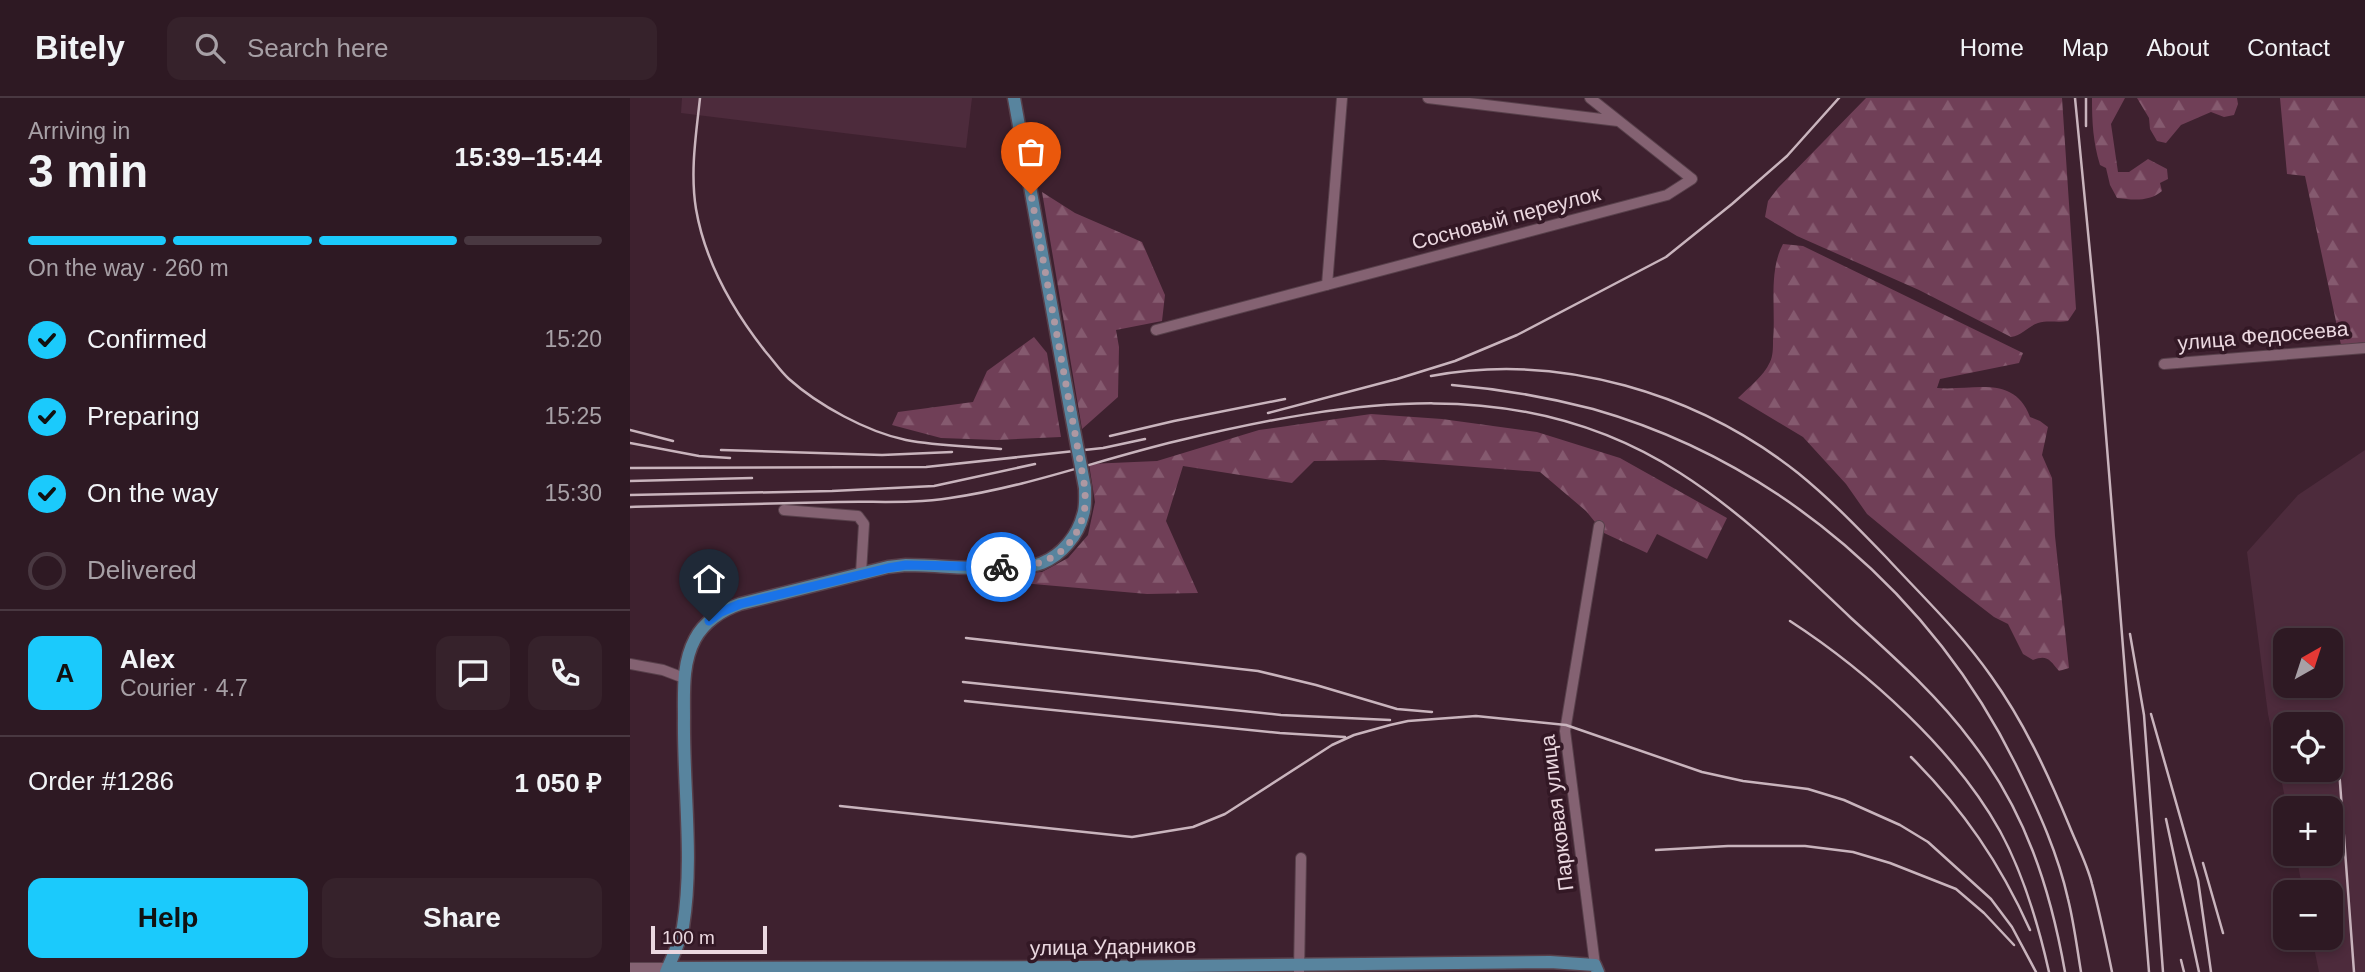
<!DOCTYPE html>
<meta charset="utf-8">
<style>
:root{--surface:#2e1923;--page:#36222b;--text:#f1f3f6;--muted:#a7a0a6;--line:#493841;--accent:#1bcafc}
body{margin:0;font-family:Helvetica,sans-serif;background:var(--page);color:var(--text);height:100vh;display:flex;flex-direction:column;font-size:26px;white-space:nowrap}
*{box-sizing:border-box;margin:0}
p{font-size:23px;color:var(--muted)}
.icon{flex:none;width:38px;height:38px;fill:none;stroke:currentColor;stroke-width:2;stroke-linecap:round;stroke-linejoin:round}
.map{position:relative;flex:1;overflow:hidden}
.sheet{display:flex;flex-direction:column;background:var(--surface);width:630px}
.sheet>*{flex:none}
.needle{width:46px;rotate:39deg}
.tools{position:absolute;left:1643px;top:530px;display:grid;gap:14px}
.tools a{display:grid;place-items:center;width:70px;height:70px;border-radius:14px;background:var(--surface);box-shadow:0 4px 10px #0003,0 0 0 2px var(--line);font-size:35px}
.scale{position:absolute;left:21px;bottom:18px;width:116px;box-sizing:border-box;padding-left:7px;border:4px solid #ebd8e0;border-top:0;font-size:19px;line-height:24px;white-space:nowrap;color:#ebd8e0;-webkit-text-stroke:5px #331825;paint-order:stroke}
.pin{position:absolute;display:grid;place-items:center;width:60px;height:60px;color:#fff;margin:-72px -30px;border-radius:50% 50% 50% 0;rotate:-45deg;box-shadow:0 0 7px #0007}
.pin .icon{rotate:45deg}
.courier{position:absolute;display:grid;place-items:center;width:70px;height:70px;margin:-35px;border:5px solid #1a73e8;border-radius:50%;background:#fff;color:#222;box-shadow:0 2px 9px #0007}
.summary em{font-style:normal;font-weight:800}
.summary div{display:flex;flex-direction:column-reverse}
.summary{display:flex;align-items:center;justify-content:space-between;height:119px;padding:0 28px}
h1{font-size:46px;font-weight:800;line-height:52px}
.bar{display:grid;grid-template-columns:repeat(4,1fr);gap:10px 7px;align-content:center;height:84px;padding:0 28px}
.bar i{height:9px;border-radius:5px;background:var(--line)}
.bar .selected{background:var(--accent)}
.bar p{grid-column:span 4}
.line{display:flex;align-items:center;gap:18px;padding:0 28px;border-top:2px solid var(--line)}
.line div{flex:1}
.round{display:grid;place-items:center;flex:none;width:74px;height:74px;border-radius:14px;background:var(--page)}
ol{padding:0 28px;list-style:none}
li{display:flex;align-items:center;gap:21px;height:77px}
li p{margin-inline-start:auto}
li .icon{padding:7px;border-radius:50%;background:var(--accent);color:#111;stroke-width:4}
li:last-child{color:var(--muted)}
li i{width:38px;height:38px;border:4px solid var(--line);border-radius:50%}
.button{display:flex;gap:14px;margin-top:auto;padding:14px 28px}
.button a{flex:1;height:80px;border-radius:14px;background:var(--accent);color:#111;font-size:28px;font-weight:800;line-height:80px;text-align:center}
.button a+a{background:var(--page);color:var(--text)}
header{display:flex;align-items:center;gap:42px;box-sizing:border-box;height:98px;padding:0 35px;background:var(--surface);border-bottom:2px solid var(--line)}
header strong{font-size:33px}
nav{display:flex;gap:38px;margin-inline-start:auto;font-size:24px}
.search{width:490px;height:63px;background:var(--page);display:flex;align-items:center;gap:18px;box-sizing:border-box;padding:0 24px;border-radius:14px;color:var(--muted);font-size:26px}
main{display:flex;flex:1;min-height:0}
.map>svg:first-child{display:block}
.built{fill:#4d2b3c;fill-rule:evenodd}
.forest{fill:url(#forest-firs)}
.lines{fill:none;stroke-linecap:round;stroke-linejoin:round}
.minor-casing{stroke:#58404b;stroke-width:12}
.major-casing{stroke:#58404b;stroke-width:15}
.minor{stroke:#846272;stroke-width:10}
.major{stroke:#58849e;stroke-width:12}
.rail{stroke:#c9b4bd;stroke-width:2.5}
.major-bridge-casing{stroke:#58404b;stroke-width:15;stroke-linecap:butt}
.major-bridge{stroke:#58849e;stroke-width:12}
.done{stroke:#ae98a2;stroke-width:7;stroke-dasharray:0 12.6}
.route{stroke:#1a73e8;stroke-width:9}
.labels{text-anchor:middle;stroke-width:7;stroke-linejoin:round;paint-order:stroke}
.street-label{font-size:21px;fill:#ebd8e0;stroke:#331825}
</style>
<header>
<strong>Bitely</strong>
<div class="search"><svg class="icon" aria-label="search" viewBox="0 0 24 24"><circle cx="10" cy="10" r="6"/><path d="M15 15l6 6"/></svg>Search here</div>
<nav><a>Home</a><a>Map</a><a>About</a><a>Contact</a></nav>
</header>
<main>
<section class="sheet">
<div class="summary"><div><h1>3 min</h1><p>Arriving in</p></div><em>15:39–15:44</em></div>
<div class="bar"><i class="selected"></i><i class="selected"></i><i class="selected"></i><i></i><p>On the way · 260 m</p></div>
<ol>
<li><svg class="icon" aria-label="check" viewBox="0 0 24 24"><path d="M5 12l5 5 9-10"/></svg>Confirmed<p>15:20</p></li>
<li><svg class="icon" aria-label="check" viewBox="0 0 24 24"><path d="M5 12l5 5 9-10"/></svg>Preparing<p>15:25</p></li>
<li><svg class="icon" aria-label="check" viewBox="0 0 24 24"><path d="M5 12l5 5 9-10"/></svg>On the way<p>15:30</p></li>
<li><i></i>Delivered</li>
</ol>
<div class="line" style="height:126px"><b class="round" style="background:var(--accent);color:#111">A</b><div><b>Alex</b><p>Courier · 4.7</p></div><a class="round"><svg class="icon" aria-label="chat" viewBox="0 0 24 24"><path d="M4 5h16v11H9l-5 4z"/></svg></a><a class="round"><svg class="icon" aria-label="phone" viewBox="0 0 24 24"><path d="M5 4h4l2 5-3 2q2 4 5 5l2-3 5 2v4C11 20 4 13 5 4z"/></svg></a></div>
<div class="line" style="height:91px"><div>Order #1286</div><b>1 050 ₽</b></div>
<div class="button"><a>Help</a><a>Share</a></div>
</section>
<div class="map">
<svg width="1735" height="874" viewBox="0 0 1735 874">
<defs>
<pattern id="forest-firs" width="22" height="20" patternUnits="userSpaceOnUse" patternTransform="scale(1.75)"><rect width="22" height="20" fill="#703f57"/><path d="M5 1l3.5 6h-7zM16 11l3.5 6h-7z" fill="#855a6f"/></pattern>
</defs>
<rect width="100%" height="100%" fill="#3e212f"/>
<path class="built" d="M 52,0 L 342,0 L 336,50 L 51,15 Z
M 1735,352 L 1735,874 L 1689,874 L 1682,840 L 1701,840 L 1701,794 L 1673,794 L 1666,756 L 1701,756 L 1701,710 L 1657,710 L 1638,616 L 1617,454 L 1668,397 ZM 1656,542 L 1701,542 L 1701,588 L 1656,588 ZM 1656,626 L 1701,626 L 1701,672 L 1656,672 Z"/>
<path class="forest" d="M 1236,0 L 1432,0 L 1446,211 L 1438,223 C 1428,225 1418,222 1408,225 C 1397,229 1393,237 1381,239 L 1289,192 L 1167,138 L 1135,119 L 1138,103 L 1148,90 Z
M 1462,0 L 1495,0 L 1481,26 L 1488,74 L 1499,74 L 1518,61 L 1537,71 L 1538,81 L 1530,85 L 1532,93 C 1519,104 1503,102 1487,100 L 1480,87 L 1476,70 L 1470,67 C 1463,44 1462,24 1462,0 Z
M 1507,0 L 1607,0 L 1608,6 L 1604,17 L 1594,19 L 1581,14 L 1551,27 L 1536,45 L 1527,43 L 1520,31 L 1519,20 Z
M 1650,0 L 1735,0 L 1735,244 L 1711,247 L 1675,78 L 1657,76 Z
M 412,94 L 445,115 L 512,144 L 535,197 L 532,223 L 486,232 L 489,249 L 488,299 L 452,331 Z
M 1153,146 L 1173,148 L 1393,255 L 1389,265 L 1310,281 L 1307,290 C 1344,293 1384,276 1400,319 L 1410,323 L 1418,329 L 1412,357 L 1422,380 L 1425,438 L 1439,570 L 1429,573 C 1420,562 1417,556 1403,562 L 1393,556 L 1378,526 L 1364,519 L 1329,492 L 1237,416 L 1216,386 L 1173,339 L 1108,300 C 1119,289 1133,279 1140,264 C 1143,258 1143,250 1143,243 C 1146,212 1138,174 1153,146 Z
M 404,239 L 417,255 L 431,339 L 367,342 L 311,340 L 262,327 L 268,314 L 343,304 L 357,273 Z
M 741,316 L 812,321 L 907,334 L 990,360 L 1097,420 L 1077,461 L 1027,436 L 1017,455 L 974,435 L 956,413 L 910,374 L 754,362 L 684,363 L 662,385 L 553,368 L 536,423 L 568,495 L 517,496 L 379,484 L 383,476 L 412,474 L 438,460 L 458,437 L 465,404 L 459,366 L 527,363 L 629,332 Z"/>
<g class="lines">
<g class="minor-casing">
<path id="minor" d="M 798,0 L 988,23
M 697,187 L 712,0
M 526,232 L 1037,97 L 1062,81 L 960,0
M 1534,266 L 1735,250
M 154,412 L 228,418 L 234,426 L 231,475
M 0,566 L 33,572 L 54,580
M 965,867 L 935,633 L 969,428
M 0,870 L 38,870
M 669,874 L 671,760"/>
</g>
<g class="major-casing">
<path id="major" d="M 384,0 L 441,316
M 38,870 L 452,869 L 920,864 L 965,867 L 968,874
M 36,874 C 42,860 50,844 53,829 C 64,760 53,690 54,620 C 54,594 52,565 65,541 C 74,524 92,512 110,506 L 258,469 L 276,467 C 309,467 385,476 412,465 C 432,457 448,437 453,417 C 456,409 455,398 455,390"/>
</g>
<use href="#minor" class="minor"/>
<use href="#major" class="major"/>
<path class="rail" d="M 70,0 C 66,37 60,74 66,111 C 75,164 102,211 135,253 C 143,262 150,273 159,281 C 188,307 237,334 276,342 C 307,348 340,348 371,351
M 1445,0 L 1468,237 L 1519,874
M 1456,28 L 1456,0
M 801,278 C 930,254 1067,295 1168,375 C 1200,401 1228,430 1256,459 C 1292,498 1331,535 1361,578 C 1394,624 1418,676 1439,727 C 1447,747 1457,766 1462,786 C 1470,815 1476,845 1482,874
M 822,287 C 870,291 917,299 963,311 C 1149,364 1306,500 1389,673 C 1409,714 1428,756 1438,801 C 1444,825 1447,850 1451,874
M 638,315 L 767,281 L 825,263 L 887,237 L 1036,159 L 1102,106 L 1157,58 L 1209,0
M 0,332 L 43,343
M 480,338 L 544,323 L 655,301
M 0,345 L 69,358 L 100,360
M 91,352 L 252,357 L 322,354
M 0,370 L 296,369 L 473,350 L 515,341
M 0,383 L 122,380
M 0,397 L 202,393 L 304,388 L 405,366
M 0,409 C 69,407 138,406 208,404 C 245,403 284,406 320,400 C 397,389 471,361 547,343 C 719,302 892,273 1050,375 C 1113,415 1167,469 1221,520 C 1264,559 1308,598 1342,644 C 1395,713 1420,789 1435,874
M 1160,523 C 1237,573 1325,652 1370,733 C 1394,777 1408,825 1419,874
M 1500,536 L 1514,617 L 1533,874
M 336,540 L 628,573 L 686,587 L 767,611 L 802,614
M 333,584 L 651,617 L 760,622
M 335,603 L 650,635 L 715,639
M 1521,616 L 1568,782 L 1581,874
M 1281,659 C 1333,711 1370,765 1400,832
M 1709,671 L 1724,874
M 210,708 L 502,739 L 563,729 L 595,716 L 702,647 L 724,637 L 760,627 L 778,623 L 846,618 L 936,627 L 1072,674 L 1113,683 L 1178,691 L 1214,702 L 1270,727 L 1298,744 L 1361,801 L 1382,829 L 1406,874
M 1536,721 L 1569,874
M 1026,752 L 1098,748 L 1175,748 L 1223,754 L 1260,765 L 1326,791 L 1354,815 L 1384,847
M 1573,765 L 1593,835
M 1551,862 L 1554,874"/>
<g class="major-bridge-casing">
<path id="major-bridge" d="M 441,316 L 455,390"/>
</g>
<use href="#major-bridge" class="major-bridge"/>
</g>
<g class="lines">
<path class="done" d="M 371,469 C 410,470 441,459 453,418 C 456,409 455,399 455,390 L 401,96"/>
<path class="route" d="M 79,523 L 91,514 L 110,506 L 258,470 L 276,467 L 371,469"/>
</g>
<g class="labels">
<g class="street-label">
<text transform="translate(876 120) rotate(-15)" y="7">Сосновый переулок</text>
<text transform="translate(1633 238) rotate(-5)" y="7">улица Федосеева</text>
<text transform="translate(927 715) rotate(-97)" y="7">Парковая улица</text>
<text transform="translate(483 849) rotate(-1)" y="7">улица Ударников</text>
</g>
</g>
</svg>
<div class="tools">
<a><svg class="needle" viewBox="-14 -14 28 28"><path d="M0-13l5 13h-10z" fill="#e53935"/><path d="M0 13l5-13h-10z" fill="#a7a0a6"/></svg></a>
<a><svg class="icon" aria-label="locate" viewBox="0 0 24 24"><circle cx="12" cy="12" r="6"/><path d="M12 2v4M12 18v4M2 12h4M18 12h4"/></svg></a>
<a>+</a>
<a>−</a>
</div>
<div class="scale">100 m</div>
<div class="pin" style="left:401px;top:96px;background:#ea580c"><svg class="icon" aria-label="bag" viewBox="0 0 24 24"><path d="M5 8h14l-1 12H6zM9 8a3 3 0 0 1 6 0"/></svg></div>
<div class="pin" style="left:79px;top:523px;background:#1f2937"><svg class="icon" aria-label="home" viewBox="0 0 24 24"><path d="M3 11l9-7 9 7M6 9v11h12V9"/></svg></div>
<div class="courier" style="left:371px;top:469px"><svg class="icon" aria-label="bike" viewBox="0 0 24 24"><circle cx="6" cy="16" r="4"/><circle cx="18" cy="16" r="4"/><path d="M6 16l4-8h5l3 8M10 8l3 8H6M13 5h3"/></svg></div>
</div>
</main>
